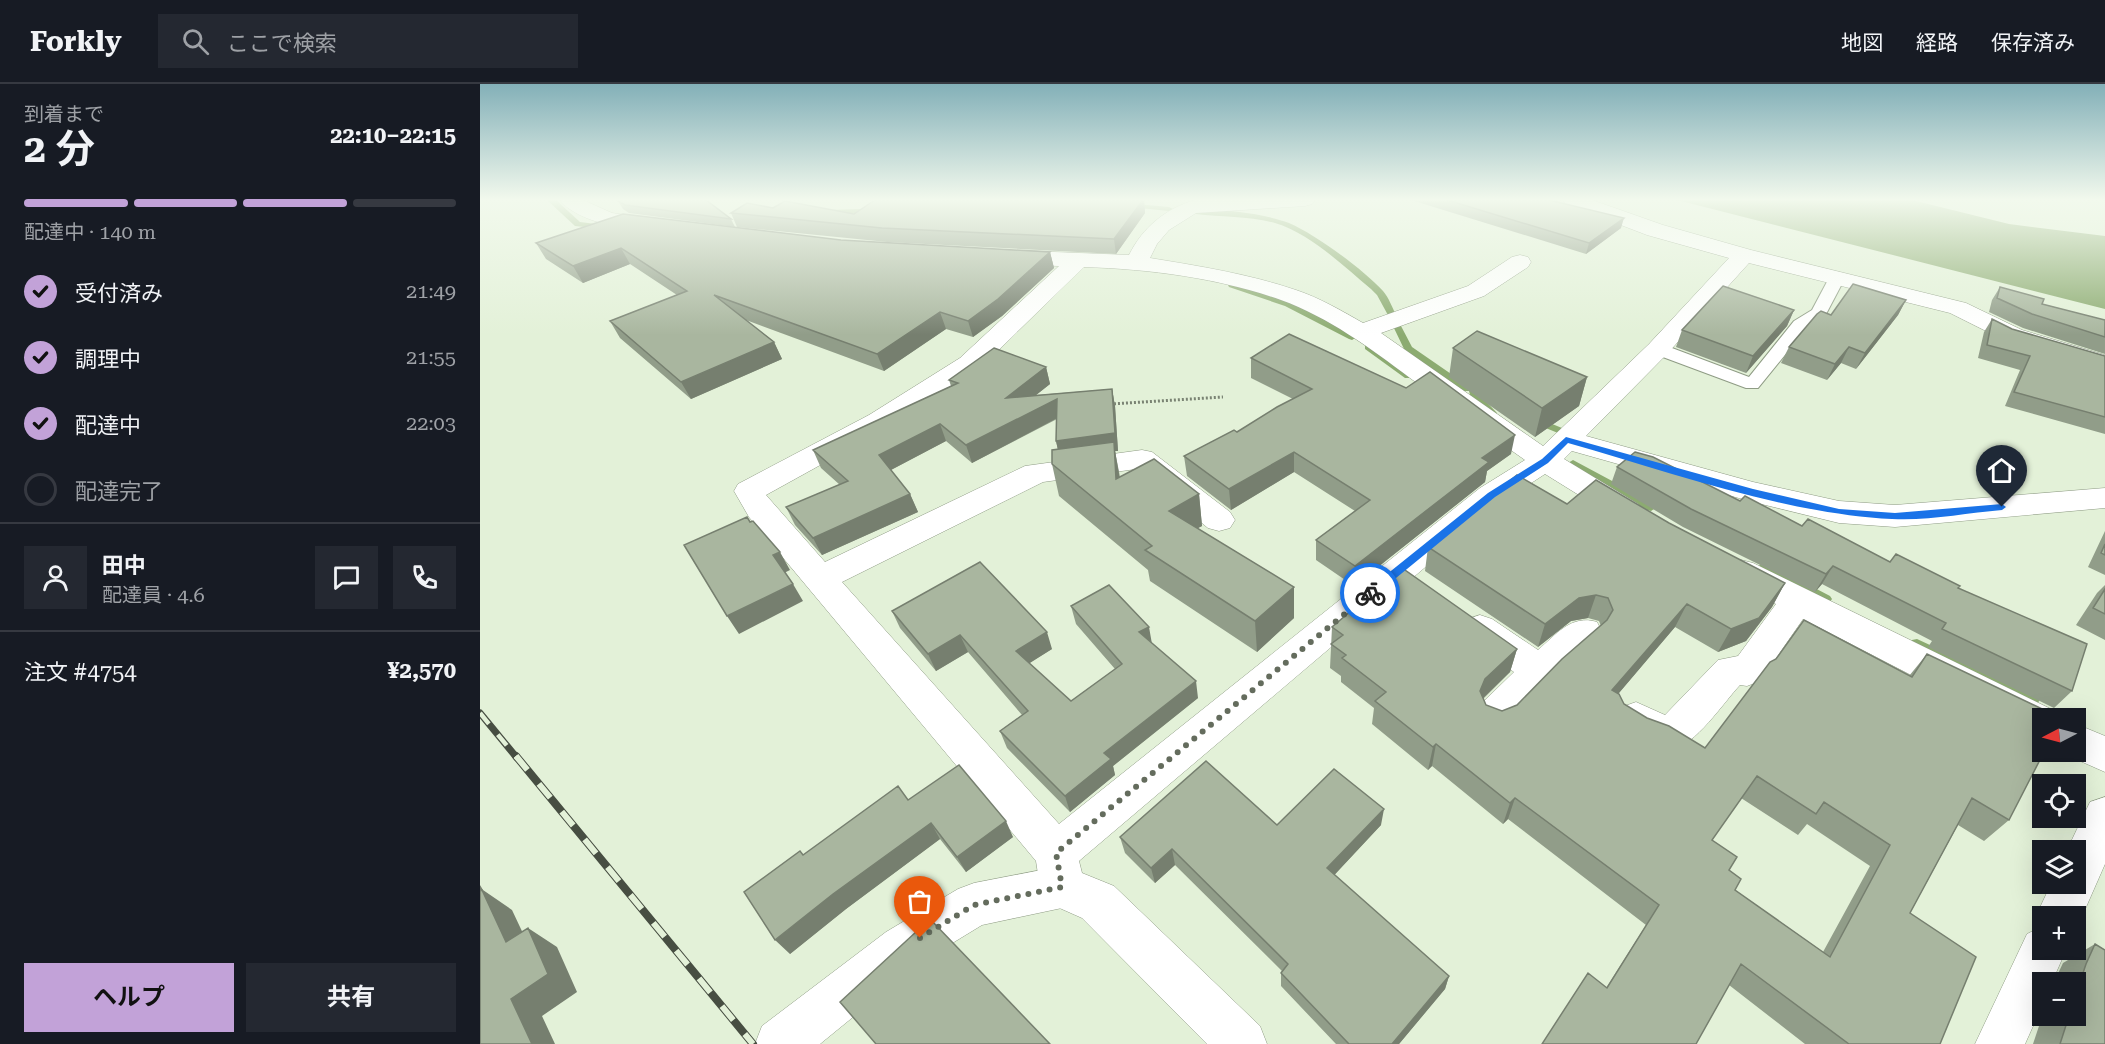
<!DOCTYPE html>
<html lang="ja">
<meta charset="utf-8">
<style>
:root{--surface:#171b24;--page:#242831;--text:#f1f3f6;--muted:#9ea1a6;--line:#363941;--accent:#c2a2d8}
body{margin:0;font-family:"Roboto Serif","Noto Sans JP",serif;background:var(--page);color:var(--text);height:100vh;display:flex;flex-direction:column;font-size:22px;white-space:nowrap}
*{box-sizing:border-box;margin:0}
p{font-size:20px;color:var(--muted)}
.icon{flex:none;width:33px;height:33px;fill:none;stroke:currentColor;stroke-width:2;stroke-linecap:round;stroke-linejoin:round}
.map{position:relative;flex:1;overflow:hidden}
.panel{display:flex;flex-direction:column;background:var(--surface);width:480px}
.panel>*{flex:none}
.needle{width:39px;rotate:264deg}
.controls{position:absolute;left:1552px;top:624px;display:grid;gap:12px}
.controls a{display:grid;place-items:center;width:54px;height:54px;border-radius:0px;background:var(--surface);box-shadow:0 6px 24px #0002;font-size:30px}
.pin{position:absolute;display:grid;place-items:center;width:51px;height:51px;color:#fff;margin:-62px -26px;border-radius:50% 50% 50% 0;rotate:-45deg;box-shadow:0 0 6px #0007}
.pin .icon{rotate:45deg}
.courier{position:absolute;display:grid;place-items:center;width:60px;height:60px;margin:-30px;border:4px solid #1a73e8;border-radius:50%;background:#fff;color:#222;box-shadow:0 2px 8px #0007}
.overview em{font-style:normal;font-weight:700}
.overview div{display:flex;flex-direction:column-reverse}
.overview{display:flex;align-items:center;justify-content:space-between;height:102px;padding:0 24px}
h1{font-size:39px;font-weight:700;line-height:45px}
.bar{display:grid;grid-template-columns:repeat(4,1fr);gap:9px 6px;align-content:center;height:72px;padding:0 24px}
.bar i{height:8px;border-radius:4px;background:var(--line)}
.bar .current{background:var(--accent)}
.bar p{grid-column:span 4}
.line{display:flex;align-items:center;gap:15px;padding:0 24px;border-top:2px solid var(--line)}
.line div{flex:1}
.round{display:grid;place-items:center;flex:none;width:63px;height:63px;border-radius:0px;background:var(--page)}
ol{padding:0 24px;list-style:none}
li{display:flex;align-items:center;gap:18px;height:66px}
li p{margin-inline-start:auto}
li .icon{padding:6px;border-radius:50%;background:var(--accent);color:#111;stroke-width:4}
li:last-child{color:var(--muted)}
li i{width:33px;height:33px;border:3px solid var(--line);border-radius:50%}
.action{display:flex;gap:12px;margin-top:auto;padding:12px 24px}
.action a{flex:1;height:69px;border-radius:0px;background:var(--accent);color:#111;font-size:24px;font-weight:700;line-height:69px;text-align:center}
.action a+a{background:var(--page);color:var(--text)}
header{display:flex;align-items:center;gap:36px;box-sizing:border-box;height:84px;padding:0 30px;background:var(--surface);border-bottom:2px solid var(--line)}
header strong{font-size:28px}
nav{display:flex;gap:33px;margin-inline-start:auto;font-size:21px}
.search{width:420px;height:54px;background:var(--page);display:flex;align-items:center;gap:15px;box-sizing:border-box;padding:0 21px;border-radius:0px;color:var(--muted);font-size:22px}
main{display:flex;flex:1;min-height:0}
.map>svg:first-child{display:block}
.water{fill:#8cab71}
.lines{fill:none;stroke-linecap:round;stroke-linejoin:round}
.stream{fill:#8cab71;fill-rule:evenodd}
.service-casing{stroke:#8f9c85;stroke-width:2}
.minor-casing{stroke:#8f9c85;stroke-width:1}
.tertiary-casing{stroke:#8f9c85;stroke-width:1}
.path{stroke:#7a8373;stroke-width:3;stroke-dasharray:2 2;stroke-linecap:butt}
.service{fill:#fff;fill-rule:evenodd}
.minor{fill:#fff;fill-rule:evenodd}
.tertiary{fill:#fff;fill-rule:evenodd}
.rail-far1-casing{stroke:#474e42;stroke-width:7}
.rail-casing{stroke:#474e42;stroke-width:8}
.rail-far1{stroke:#e3f1d8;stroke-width:4.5;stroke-dasharray:14;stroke-linecap:butt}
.rail{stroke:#e3f1d8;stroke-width:6;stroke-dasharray:18;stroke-linecap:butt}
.wall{fill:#919d89;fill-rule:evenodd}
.shaded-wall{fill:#767f6f}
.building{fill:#a9b69f;stroke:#767f6f;stroke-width:1.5;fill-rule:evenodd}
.route{fill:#1a73e8}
.done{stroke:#646c5d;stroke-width:6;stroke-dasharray:0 10.8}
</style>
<header>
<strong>Forkly</strong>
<div class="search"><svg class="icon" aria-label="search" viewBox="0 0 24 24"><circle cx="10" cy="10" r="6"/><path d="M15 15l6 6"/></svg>ここで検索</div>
<nav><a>地図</a><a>経路</a><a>保存済み</a></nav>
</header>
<main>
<section class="panel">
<div class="overview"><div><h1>2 分</h1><p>到着まで</p></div><em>22:10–22:15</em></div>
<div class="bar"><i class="current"></i><i class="current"></i><i class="current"></i><i></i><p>配達中 · 140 m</p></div>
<ol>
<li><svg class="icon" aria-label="check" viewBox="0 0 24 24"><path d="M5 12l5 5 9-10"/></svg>受付済み<p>21:49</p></li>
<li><svg class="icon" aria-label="check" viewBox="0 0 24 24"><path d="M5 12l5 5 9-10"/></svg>調理中<p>21:55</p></li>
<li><svg class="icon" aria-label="check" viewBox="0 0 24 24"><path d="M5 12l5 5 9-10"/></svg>配達中<p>22:03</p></li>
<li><i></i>配達完了</li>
</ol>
<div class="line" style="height:108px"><a class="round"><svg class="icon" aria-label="person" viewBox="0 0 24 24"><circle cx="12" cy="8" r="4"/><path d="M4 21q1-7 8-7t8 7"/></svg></a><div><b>田中</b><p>配達員 · 4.6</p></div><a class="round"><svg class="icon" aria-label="chat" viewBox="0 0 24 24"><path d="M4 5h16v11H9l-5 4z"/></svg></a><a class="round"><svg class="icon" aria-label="phone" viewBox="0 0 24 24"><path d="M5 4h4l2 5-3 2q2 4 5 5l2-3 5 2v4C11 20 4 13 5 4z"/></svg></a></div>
<div class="line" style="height:78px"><div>注文 #4754</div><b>¥2,570</b></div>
<div class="action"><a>ヘルプ</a><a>共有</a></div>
</section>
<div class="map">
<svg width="1625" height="960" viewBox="0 0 1625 960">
<rect width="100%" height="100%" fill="#e3f1d8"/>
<path class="water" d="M 1197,116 L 1432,116 L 1529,140 L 1625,152 L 1625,225 Z"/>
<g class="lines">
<path class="stream" d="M 67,116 L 76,116 L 100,138 L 124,141 L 128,143 L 124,145 L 95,142 Z
M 411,116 L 423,116 L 383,129 L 346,130 L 342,128 L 346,126 L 382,125 Z
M 646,119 L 689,123 L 693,125 L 689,127 L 649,123 L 646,123 Z
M 713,126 C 738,124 786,130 809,139 C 835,150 884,186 903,207 C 909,214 912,223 916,231 L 912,234 L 909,233 L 897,211 L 891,205 C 862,181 831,150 795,139 C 770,132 742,133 716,130 L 713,130 Z
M 752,198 L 811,218 L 877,253 L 872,256 L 869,255 L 805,222 L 749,203 L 748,201 Z
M 917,239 L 921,242 L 932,263 L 990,303 L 991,307 L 996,307 L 1017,329 L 1017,333 L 1009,333 L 990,311 L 989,307 L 984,307 L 925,267 L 913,242 Z
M 888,260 L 931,290 L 931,294 L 925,294 L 885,265 L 885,261 Z
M 1055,333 L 1082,344 L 1083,346 L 1078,349 L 1051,338 L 1051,334 Z
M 1093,376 L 1175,420 L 1177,423 L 1171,427 L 1167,426 L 1124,404 L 1089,381 L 1088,379 Z
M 1285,478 L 1350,512 L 1352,515 L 1350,518 L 1342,518 L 1281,485 L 1279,482 L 1281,479 Z
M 1437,555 L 1558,611 L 1560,615 L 1558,619 L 1553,621 L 1548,619 L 1432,564 L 1430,560 L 1432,556 Z"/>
<g class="service-casing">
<path id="service" d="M 1357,189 L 1365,194 L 1345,232 L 1326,245 L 1278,304 L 1266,304 L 1172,269 L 1169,265 L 1172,261 L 1184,261 L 1269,293 L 1314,237 L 1332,226 L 1349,194 Z"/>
</g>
<g class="minor-casing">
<path id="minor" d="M 80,116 L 103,116 L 132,129 L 173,135 L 180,137 L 184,141 L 180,145 C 157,151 94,137 80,116 Z
M 715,116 L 835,116 L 832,120 L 825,122 L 716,129 L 689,146 L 677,160 L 670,174 C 719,182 769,190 816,206 C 840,214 862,227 883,239 L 988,202 L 1032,173 L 1040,171 L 1048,173 L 1051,178 L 1048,183 L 1004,212 L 901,249 L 1063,362 L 1169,260 L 1249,174 L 1167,151 L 1086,120 L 1083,116 L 1112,116 L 1183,141 L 1271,166 L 1486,219 L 1542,246 L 1625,271 L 1625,287 L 1524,256 L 1470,229 L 1269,179 L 1187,270 L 1106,352 L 1273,398 L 1359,417 L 1415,421 L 1625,404 L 1625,424 L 1415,443 L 1359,439 L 1273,418 L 1092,367 L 1084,375 L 1158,420 L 1163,427 L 1158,434 L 1147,438 L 1136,434 L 1065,390 L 1022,418 L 599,777 L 602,789 L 634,802 L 780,942 L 787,960 L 727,960 L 602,834 L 566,818 L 560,803 L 556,777 L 269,433 L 254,407 L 258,400 L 389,331 L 480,274 L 579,182 L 526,180 L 518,178 L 515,173 L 518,168 L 526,166 L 649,171 C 663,143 685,125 715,116 ZM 604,183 C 669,185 739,194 801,216 C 848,233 890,264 930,294 C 968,321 1006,349 1045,376 L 1000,404 L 579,740 L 362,498 L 563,398 L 656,385 L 728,444 L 739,447 L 750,444 L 755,436 L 750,428 L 672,368 L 662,366 L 545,382 L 345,478 L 286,411 L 409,343 L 498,286 Z
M 1261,476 L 1273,479 L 1577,628 L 1580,634 L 1563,634 L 1563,656 L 1549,652 L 1323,535 L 1280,597 L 1267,602 L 1260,601 C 1244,618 1214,663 1192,665 C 1184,665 1176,662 1169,659 C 1154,654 1144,648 1137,634 L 1142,623 L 1156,618 L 1185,631 L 1238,576 L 1258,572 L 1296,520 L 1249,497 L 1244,488 L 1249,479 Z
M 1000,531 L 1012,535 L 1058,566 C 1076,551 1091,530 1117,538 L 1122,548 L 1117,558 L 1072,596 L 1029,642 L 1015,647 L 1001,642 L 996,631 L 1001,620 L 1034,588 L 988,555 L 982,545 L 988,535 Z
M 1596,640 L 1625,652 L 1625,688 L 1582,669 L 1596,668 Z
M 1625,713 L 1625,780 L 1596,846 L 1596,832 L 1563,832 L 1563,866 L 1586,866 L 1572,898 L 1563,898 L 1563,920 L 1545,960 L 1495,960 L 1547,850 L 1561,843 L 1556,832 L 1571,800 L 1596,800 L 1596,766 L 1587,766 L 1610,718 Z"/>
</g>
<g class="tertiary-casing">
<path id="tertiary" d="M 582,782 L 598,788 L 604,803 L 598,818 L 582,824 L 502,841 L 438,880 L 340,960 L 275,960 L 282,942 L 406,848 L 478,805 L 494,799 Z"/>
</g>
<path class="path" d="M 630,320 L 743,313"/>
<use href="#service" class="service"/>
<use href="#minor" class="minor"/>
<use href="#tertiary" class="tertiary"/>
<g class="rail-far1-casing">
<path id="rail-far1" d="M 0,629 L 37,674"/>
</g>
<g class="rail-casing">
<path id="rail" d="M 36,672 L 273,960"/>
</g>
<use href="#rail-far1" class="rail-far1"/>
<use href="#rail" class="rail"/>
</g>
<path class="wall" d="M 395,116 L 664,116 L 665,129 L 636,170 L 407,158 L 257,143 L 251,129 L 293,124 L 374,130 Z
M 931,116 L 1069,116 L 1141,144 L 1106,170 Z
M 138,117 L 251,135 L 255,143 L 149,129 L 143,125 Z
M 361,156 L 570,168 L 574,184 L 522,232 L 493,253 L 466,245 L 404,287 L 266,236 L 294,258 L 302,275 L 211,315 L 140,254 L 130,237 L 197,211 L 150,180 L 103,199 L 66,175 L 56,159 Z
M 1520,203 L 1562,220 L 1625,236 L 1625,270 L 1543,244 L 1509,228 L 1512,216 Z
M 1426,216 L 1418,231 L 1376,285 L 1361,279 L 1347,296 L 1301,279 L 1309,263 L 1351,231 Z
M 1314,226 L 1307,242 L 1266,289 L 1196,263 L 1202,246 Z
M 1512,235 L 1532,245 L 1625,272 L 1625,350 L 1525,322 L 1540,286 L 1498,274 L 1504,248 Z
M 973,264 L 1107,293 L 1099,322 L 1055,353 L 969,293 Z
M 771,274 L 1031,370 L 1007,387 L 1005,398 L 874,502 L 836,476 L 836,456 L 875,427 L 814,388 L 751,426 L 707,392 L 704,372 L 757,348 L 813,315 L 771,294 Z
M 566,283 L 570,300 L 556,311 L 632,305 L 635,322 L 638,367 L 635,367 L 640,393 L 719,410 L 722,442 L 717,444 L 814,534 L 777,568 L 670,497 L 668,486 L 579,412 L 572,380 L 578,366 L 576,357 L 577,335 L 492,379 L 466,357 L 411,386 L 430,410 L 438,428 L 342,471 L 315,441 L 306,423 L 360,401 L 341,384 L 333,366 L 471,302 L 469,296 Z
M 1137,383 L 1260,417 L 1410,478 L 1478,504 L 1592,607 L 1574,624 L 1448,563 L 1452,557 L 1342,500 L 1335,508 L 1203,443 L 1131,400 Z
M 1087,420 L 1189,439 L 1305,499 L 1292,523 L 1266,557 L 1238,568 L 1195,543 L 1138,610 L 1144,620 L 1167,634 L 1225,664 L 1429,592 L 1447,570 L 1529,736 L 1504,757 L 1478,741 L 1430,829 L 1460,960 L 1325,960 L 1249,901 L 1126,904 L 1166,841 L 1028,735 L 1023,740 L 952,682 L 948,686 L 892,640 L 894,624 L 861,598 L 861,592 L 850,584 L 852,543 L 1037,565 L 1030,588 L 1003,615 L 1006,621 L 1022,627 L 1037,621 L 1121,542 L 1119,537 L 1108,534 L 1091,537 L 1058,563 L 945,487 L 948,463 ZM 1261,714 L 1318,751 L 1327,740 L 1390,782 L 1343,868 L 1255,806 L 1249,786 L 1232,756 Z
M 1625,447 L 1625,491 L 1608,483 Z
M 1625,501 L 1625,556 L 1596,541 L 1617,509 Z
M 591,522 L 671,558 L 718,614 L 633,682 L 635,691 L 590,728 L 527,664 L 520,647 L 542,631 L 488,568 L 456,587 L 420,544 L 412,527 L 572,565 L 549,579 L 591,617 L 635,585 L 596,540 Z
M 428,716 L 533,753 L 486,788 L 460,755 L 366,825 L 310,870 L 323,771 Z
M 797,741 L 901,741 L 854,791 L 969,892 L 965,905 L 919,960 L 856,960 L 801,902 L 801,889 L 802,887 L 695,781 L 675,799 L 645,769 L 640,753 Z
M 1615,860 L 1625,960 L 1553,960 L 1563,930 L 1563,932 L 1596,932 L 1596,898 L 1574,898 L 1583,879 Z"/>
<path class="shaded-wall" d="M 663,116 L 664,116 L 665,129 L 636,170 L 634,155 Z
M 1144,134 L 1141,144 L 1106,170 L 1109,159 Z
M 141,164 L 150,180 L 103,199 L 93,182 Z
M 570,168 L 574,184 L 522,232 L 493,253 L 488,237 Z
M 1426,216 L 1418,231 L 1376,285 L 1385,269 Z
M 1314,226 L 1307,242 L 1266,289 L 1273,272 Z
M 460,228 L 466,245 L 404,287 L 397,270 Z
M 294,258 L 302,275 L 211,315 L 201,298 Z
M 1369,263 L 1361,279 L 1347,296 L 1355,280 Z
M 566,283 L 570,300 L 531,331 L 526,314 Z
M 1107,293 L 1099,322 L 1055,353 L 1062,324 Z
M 632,305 L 635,322 L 638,367 L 635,367 L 639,390 L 641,427 L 580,375 L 576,357 Z
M 577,315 L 581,332 L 492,379 L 486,361 Z
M 460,340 L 466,357 L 407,388 L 399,371 Z
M 1035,351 L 1031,370 L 1007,387 L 1005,398 L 874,502 L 875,482 L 1002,374 Z
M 814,368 L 814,388 L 751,426 L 749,405 Z
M 430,410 L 438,428 L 342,471 L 333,454 Z
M 719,410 L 722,442 L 693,458 L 689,427 Z
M 300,468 L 310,486 L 304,489 L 293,471 Z
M 1353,482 L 1342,500 L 1335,508 L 1346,490 Z
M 1305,499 L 1292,523 L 1266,557 L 1238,568 L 1251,545 Z
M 313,500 L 323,517 L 259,550 L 247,532 Z
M 814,503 L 814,534 L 777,568 L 775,537 Z
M 1116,511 L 1108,534 L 1091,537 L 1058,563 L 1065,540 L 1099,514 Z
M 1207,520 L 1195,543 L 1122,629 L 1132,606 Z
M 669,543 L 672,560 L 659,548 Z
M 567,548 L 572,565 L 542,584 L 536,567 Z
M 480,551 L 488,568 L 456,587 L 448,570 Z
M 1037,565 L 1030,588 L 999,618 L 1000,607 L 1005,595 Z
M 716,597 L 718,614 L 633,682 L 635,691 L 590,728 L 585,712 L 624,669 Z
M 956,660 L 952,682 L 948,686 L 953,663 Z
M 1035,714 L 1028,735 L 1023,740 L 1030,719 Z
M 904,725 L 901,741 L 846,800 L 847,784 Z
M 526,737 L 533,753 L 486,788 L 477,773 Z
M 451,739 L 460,755 L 366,825 L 310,870 L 295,856 L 353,810 Z
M 692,765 L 695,781 L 675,799 L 671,784 Z
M 0,801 L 3,806 L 32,826 L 56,877 L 26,858 L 0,821 Z
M 48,844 L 77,863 L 97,908 L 62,932 L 75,960 L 52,960 L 31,915 Z
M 969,892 L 965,905 L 919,960 L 912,960 Z"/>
<path class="building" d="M 140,116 L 226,116 L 251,135 L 145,121 L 138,117 Z
M 395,116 L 663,116 L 634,155 L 402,144 L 251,129 L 267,119 L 293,124 L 305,117 L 374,130 Z
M 967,116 L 1069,116 L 1144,134 L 1109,159 Z
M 143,130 L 361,156 L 570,168 L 518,215 L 488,237 L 460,228 L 397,270 L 234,211 L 294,258 L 201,298 L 130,237 L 207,207 L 141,164 L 93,182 L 56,159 Z
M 1373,200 L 1426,216 L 1385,269 L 1369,263 L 1355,280 L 1309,263 L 1337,230 L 1341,227 L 1351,231 Z
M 1243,202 L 1314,226 L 1273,272 L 1202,246 Z
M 1520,203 L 1564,215 L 1562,220 L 1625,236 L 1625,253 L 1552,230 L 1517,214 Z
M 1512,235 L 1532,245 L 1625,272 L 1625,333 L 1534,308 L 1550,272 L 1507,261 Z
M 997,247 L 1107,293 L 1062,324 L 973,264 Z
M 809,250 L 926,304 L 950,288 L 1035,351 L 1002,374 L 1009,378 L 875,482 L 836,456 L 890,416 L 814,368 L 749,405 L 704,372 L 754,346 L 757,348 L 797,323 L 832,305 L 771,274 Z
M 514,264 L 566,283 L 526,314 L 632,305 L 635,349 L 576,357 L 577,315 L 486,361 L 460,340 L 399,371 L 430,410 L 333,454 L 306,423 L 368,397 L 333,366 L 478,299 L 469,296 Z
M 634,358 L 636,395 L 674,375 L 719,410 L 689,427 L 814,503 L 775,537 L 665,466 L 672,462 L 572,380 L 572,366 Z
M 1155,368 L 1173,373 L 1260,417 L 1265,412 L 1322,442 L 1328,435 L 1410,478 L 1416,470 L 1480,502 L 1478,504 L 1607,560 L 1592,607 L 1462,545 L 1466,539 L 1353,482 L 1346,490 L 1211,425 L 1137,383 Z
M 1037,391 L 1087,420 L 1116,396 L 1189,439 L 1305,499 L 1279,534 L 1251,545 L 1207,520 L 1132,606 L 1139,610 L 1144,620 L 1167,634 L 1189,642 L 1225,664 L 1290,578 L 1296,575 L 1324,536 L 1432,593 L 1447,570 L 1581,634 L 1563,634 L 1563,668 L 1564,668 L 1529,736 L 1492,714 L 1430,829 L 1496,873 L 1460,960 L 1369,960 L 1261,880 L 1216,960 L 1062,960 L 1108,889 L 1127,904 L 1179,821 L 1035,714 L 1030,719 L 956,660 L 953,663 L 895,617 L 906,608 L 862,574 L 866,571 L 851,560 L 863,551 L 852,543 L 922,484 L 1037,565 L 1005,595 L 1000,607 L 1006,621 L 1022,627 L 1037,621 L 1082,575 L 1127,536 L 1133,526 L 1128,514 L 1116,511 L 1099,514 L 1065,540 L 948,463 ZM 1277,692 L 1336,730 L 1344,718 L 1410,761 L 1350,873 L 1255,806 L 1261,795 L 1249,786 L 1257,773 L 1232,756 Z
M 267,433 L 270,438 L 273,437 L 300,468 L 293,471 L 313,500 L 247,532 L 204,461 Z
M 1625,460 L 1625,471 L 1621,469 Z
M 500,478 L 567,548 L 536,567 L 591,617 L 642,580 L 591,522 L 629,501 L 669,543 L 659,548 L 716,597 L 624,669 L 631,675 L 585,712 L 520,647 L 548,627 L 480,551 L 448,570 L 412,527 Z
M 1625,505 L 1625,530 L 1613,524 Z
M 726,677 L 797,741 L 854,685 L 904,725 L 847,784 L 969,892 L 912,960 L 869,960 L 801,889 L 808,880 L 692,765 L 671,784 L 640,753 Z
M 479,681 L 526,737 L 477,773 L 451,739 L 353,810 L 295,856 L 264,808 L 320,767 L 323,771 L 418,702 L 428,716 Z
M 2,806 L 26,858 L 48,844 L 68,890 L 31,915 L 52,960 L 0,960 L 0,807 Z
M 450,835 L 570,960 L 396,960 L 360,918 Z
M 1615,860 L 1625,866 L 1625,960 L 1580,960 L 1589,932 L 1596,932 L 1596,910 L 1606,880 Z"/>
<linearGradient id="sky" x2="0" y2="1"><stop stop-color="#83b0b8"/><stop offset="0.46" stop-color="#f2f9ed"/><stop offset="1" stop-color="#f2f9ed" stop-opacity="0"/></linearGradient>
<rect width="1625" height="251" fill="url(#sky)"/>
<path class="route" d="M 1086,353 L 1273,405 L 1359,425 L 1415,429 L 1522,420 L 1526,423 L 1522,426 C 1486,429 1448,437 1412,435 C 1307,430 1190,388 1088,359 L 1068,379 L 1015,413 L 894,512 L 886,512 L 886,507 L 1008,409 L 1062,375 Z"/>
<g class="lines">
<path class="done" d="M 440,854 L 494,821 L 582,803 L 576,769 L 890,509"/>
</g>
</svg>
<div class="controls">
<a><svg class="needle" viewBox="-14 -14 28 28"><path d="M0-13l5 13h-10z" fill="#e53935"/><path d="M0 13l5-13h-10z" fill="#9ea1a6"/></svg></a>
<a><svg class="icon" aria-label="locate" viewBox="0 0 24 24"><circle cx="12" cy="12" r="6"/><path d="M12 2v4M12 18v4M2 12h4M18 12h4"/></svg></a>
<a><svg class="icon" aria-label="layers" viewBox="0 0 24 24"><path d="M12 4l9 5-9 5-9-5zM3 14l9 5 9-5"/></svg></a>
<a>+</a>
<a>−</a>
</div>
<div class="pin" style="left:440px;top:854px;background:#ea580c"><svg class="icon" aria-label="bag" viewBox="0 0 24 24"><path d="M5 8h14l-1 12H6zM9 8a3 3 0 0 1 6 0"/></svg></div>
<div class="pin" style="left:1522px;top:423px;background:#1f2937"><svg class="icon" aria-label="home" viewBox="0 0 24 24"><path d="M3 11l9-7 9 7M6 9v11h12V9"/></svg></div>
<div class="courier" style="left:890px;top:509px"><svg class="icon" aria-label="bike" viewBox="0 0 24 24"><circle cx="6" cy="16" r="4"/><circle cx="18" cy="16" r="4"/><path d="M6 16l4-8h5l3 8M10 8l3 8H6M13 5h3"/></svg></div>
</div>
</main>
